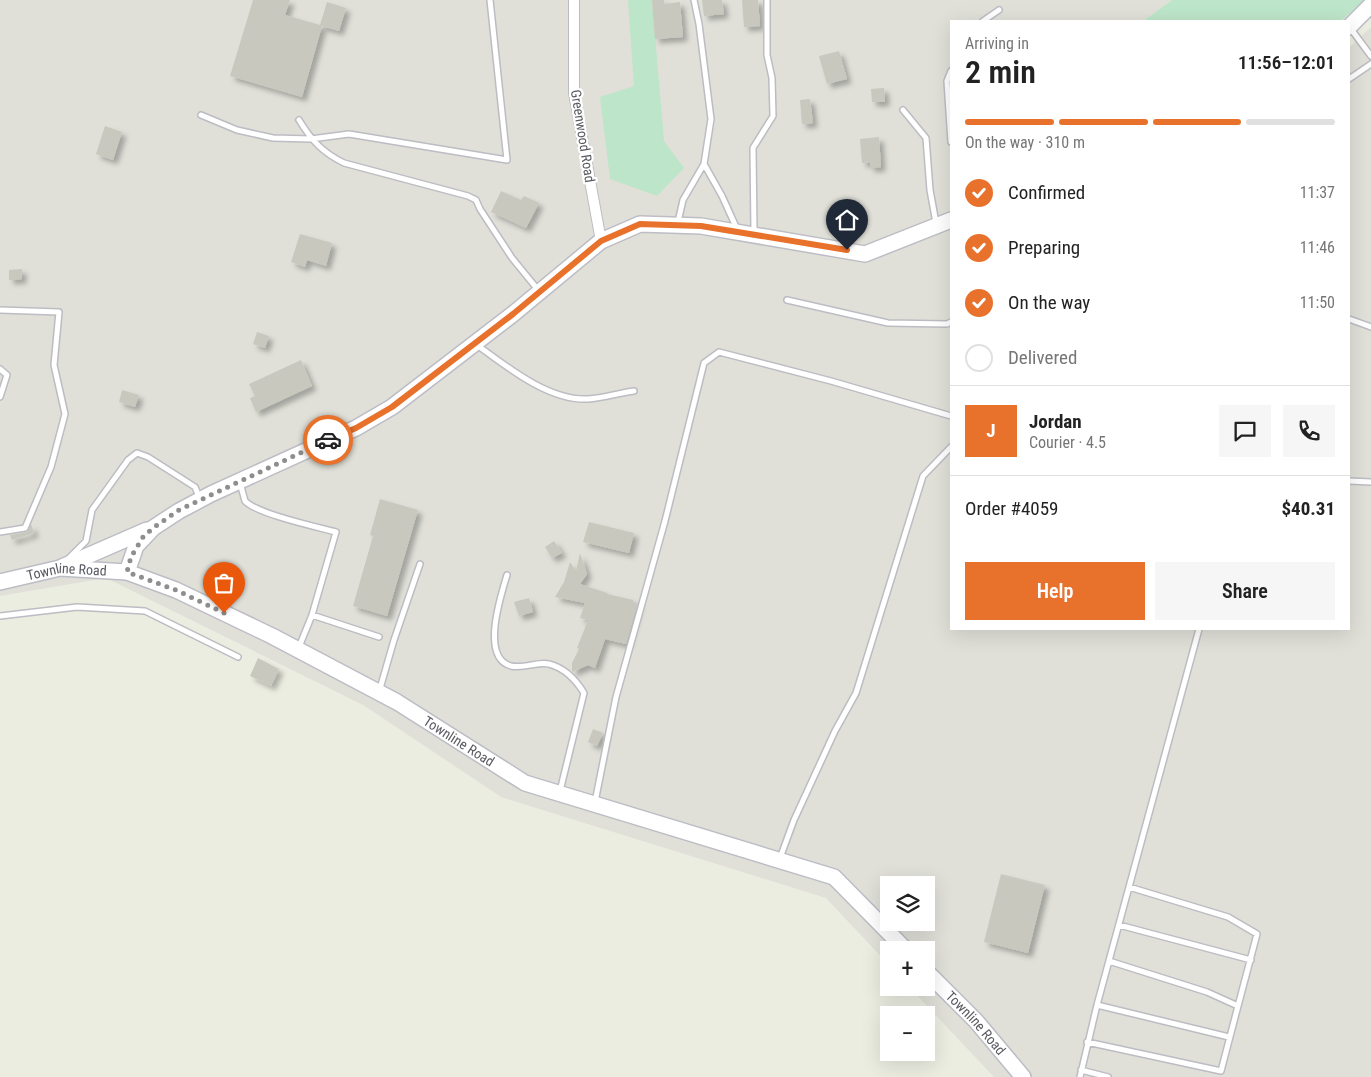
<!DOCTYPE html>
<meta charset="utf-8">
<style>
:root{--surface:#fff;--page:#f6f6f6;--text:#222;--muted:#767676;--line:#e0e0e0;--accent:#e8712c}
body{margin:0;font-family:"Roboto Condensed",sans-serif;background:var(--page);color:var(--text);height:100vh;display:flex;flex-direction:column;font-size:19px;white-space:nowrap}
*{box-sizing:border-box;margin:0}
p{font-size:16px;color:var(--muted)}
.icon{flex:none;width:28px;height:28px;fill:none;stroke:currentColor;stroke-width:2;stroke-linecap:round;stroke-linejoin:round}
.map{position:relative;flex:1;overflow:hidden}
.sheet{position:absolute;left:950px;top:20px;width:400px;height:610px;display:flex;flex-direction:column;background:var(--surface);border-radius:0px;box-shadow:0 5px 20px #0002}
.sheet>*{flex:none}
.controls{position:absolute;left:880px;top:876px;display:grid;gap:10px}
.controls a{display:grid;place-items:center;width:55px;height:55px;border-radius:0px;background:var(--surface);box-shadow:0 5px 20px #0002;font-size:25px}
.pin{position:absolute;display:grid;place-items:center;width:42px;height:42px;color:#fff;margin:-51px -21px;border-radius:50% 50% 50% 0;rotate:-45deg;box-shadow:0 0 5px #0007}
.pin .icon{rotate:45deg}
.courier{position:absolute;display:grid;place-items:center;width:50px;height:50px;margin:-25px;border:4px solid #e8712c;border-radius:50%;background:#fff;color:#222;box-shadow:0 1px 6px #0007}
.head em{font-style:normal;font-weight:600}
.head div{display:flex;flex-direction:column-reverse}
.head{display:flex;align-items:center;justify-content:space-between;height:85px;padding:0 15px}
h1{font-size:32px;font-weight:600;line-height:38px}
.bar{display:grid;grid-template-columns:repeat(4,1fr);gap:8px 5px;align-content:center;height:60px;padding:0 15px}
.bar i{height:6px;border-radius:4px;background:var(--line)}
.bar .active{background:var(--accent)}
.bar p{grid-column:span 4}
.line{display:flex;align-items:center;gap:12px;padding:0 15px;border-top:1px solid var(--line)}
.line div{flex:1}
.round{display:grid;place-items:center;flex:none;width:52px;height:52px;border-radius:0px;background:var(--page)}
ol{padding:0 15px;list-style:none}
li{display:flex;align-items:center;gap:15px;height:55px}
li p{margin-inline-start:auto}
li .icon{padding:5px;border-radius:50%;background:var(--accent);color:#fff;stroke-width:4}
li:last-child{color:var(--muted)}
li i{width:28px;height:28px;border:2px solid var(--line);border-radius:50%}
.cta{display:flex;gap:10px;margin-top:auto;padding:10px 15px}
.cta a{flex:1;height:58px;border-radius:0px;background:var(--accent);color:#fff;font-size:20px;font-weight:600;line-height:58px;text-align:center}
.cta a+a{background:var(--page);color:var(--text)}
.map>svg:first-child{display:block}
.industrial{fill:#e0e0d9;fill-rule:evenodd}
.green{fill:#bde5c9}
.building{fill:#c8c8be;filter:url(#shadow)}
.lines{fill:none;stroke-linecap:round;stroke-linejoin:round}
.service-casing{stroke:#bcbcc3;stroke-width:8}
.minor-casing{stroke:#bcbcc3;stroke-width:12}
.secondary-casing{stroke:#bcbdc5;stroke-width:18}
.service{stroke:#fff;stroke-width:5}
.minor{stroke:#fff;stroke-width:10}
.secondary{stroke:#fff;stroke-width:15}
.done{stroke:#8d8e8e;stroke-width:5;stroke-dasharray:0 9}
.route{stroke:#e8712c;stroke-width:6}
.labels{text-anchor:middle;stroke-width:4.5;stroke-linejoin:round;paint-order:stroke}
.street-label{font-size:14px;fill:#5a5b62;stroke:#fff}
</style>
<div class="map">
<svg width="1371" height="1077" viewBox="0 0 1371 1077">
<defs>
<filter id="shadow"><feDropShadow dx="4.5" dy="4.5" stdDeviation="2.5" flood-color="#0004"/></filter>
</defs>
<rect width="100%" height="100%" fill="#ecede1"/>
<path class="industrial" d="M 0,0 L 1172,0 L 1143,21 L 951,21 L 951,629 L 1349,629 L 1349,48 L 1371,27 L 1371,1077 L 994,1077 L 910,988 L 926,988 L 926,950 L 889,950 L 889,965 L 826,898 L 501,797 L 363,705 L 106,578 L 0,596 ZM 889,885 L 926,885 L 926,922 L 889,922 Z"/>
<path class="green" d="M 628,0 L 652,0 L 664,141 L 684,168 L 657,196 L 610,179 L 600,97 L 634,86 Z
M 1172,0 L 1365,0 L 1341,21 L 1143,21 Z"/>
<path class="building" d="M 253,0 L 290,0 L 285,15 L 320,25 L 327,2 L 346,8 L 339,31 L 322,26 L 302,97 L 230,76 Z
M 652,0 L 664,0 L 664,4 L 680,2 L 683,37 L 655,39 Z
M 702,0 L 722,0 L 724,14 L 704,16 Z
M 742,0 L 758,0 L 760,26 L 744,27 Z
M 839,51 L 847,79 L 827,84 L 819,56 Z
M 884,88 L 885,102 L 872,102 L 871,89 Z
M 810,99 L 813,123 L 802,124 L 800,100 Z
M 105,126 L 122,132 L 113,160 L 96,154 Z
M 879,137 L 881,167 L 870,168 L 870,162 L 862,163 L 860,139 Z
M 501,191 L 521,200 L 524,196 L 539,203 L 526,228 L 491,212 Z
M 300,234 L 332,243 L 326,266 L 307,260 L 305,267 L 291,262 Z
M 22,269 L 22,279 L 9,280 L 9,270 Z
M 257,332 L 269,336 L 265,348 L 253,344 Z
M 301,360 L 312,386 L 256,412 L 250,398 L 255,396 L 249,384 Z
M 122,390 L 139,395 L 135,407 L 119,402 Z
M 380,499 L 418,510 L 387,616 L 353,606 L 373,536 L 370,535 Z
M 589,522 L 634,533 L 629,553 L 583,542 Z
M 31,524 L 34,533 L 12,540 L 10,535 L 27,532 Z
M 554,541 L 562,553 L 552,558 L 545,547 Z
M 580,553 L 587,574 L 580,584 L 607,593 L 607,594 L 633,600 L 633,602 L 638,603 L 626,644 L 605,639 L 595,668 L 588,665 L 572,672 L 572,663 L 579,649 L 577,648 L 588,620 L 580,618 L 585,603 L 555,597 L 564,582 L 570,562 L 576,571 Z
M 529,598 L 533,612 L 519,616 L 514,602 Z
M 258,658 L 279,669 L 271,686 L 250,676 Z
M 593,729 L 603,733 L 597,746 L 588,742 Z
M 1001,874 L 1045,885 L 1028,953 L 984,942 Z"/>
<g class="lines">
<g class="service-casing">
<path id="service" d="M 694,0 L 699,24 L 711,119 L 704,164
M 983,21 L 999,10
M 1351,29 L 1371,56
M 951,71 L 947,81 L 951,142
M 1349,79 L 1371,64
M 903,110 L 926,138 L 930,190 L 936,223
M 201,115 L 237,130 L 273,138 L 311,139 L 349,134 L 507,160 L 490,0
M 299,120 C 312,141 322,152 344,163 L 468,196 L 476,200 L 480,209 L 512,258 L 539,291
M 678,222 L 683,200 L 704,164 L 722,196 L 737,229
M 754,232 L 753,148 L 773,116 L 772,78 L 767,55 L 767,0
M 787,300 L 888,323 L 947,324 L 951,322
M 0,310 L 59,312 L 54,365 L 65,414 L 51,467 L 25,528 L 0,532
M 1349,319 L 1371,327
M 477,345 C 507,367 549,401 588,399 C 603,398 619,393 634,391
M 0,369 L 7,375 L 0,397
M 1349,481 L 1371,482
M 240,483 L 245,501 C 257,514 317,527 336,532 L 312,615 L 299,647
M 69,558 L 86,541 L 92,510 L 128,460 L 137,453 L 148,457 L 195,487 L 200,499
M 507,575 C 501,595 480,658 511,666 C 524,669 539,661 549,664 C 565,668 576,680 584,693 L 560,791
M 312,615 L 379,637
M 0,616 L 77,607 L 145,611 L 238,657
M 379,692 L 394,640 L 420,564
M 595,802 L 616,697 L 665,521 L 704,363 L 719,352 L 831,381 L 951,416
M 780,858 L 794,820 L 835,731 L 856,693 L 923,476 L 951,447
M 1129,887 L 1228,917 L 1257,934 L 1238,1006
M 1119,925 L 1251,960
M 1097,1005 L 1229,1037
M 1087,1042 L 1221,1071 L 1238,1006 L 1207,992 L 1109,961
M 1081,1070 L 1108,1077
M 1080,1077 L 1097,1005 L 1199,629"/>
</g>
<g class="minor-casing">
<path id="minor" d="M 574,0 L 574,93 L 601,241"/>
</g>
<g class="secondary-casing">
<g id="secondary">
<path d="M 1349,27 L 1371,5"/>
<path d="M 62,567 L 147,530"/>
<path d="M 127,572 L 136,546 L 153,528 L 179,511 L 211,494 L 356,428 L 392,407 L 513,314 L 601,241 L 640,224 L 701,226 L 865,254 L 951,220"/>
<path id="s1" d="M 0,582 L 60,568 L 127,572 L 176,590 L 272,636 L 397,702 L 525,783 L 834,877 L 906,950"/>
<path id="s2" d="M 926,971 L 976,1021 L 1023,1077"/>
</g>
</g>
<use href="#service" class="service"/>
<use href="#minor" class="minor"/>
<use href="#secondary" class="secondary"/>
</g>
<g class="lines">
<path class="done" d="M 224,613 L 176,590 L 127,572 L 131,557 L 143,537 L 153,528 L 179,510 L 328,440"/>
<path class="route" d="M 328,440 L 356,428 L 392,407 L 513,314 L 601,241 L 640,224 L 701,226 L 847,250"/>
</g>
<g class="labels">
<g class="street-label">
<text transform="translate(583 136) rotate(81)" y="5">Greenwood Road</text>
<text dy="5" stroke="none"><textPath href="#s1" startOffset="68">Townline Road</textPath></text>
<text dy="5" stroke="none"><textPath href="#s1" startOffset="502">Townline Road</textPath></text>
<text dy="5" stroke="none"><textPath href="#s2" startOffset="72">Townline Road</textPath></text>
</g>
</g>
</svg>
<div class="controls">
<a><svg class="icon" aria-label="layers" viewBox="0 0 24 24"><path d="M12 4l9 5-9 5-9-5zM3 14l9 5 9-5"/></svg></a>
<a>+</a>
<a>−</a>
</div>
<div class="pin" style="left:224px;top:613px;background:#ea580c"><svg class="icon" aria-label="bag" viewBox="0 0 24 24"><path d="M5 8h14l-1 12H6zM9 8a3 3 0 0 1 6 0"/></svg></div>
<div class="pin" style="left:847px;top:250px;background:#1f2937"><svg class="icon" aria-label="home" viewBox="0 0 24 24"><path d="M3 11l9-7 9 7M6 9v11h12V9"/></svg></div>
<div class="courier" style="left:328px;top:440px"><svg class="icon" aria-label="car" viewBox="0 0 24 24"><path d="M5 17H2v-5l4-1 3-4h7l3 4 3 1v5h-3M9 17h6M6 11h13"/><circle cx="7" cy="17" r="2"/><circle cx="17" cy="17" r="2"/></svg></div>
<section class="sheet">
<div class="head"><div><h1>2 min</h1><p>Arriving in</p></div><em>11:56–12:01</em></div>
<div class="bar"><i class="active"></i><i class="active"></i><i class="active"></i><i></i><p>On the way · 310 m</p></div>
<ol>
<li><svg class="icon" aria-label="check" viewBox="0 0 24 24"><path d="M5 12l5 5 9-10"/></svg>Confirmed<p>11:37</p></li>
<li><svg class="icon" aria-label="check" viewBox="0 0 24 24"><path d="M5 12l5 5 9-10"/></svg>Preparing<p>11:46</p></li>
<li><svg class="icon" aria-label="check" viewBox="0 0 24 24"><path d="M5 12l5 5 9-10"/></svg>On the way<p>11:50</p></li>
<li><i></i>Delivered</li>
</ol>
<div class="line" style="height:90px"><b class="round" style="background:var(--accent);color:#fff">J</b><div><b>Jordan</b><p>Courier · 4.5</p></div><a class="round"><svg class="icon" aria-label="chat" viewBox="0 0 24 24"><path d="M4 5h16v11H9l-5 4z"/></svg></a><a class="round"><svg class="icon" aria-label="phone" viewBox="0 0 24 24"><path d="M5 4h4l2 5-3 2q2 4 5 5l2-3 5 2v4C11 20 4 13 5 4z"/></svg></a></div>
<div class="line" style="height:65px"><div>Order #4059</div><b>$40.31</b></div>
<div class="cta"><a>Help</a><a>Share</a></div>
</section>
</div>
